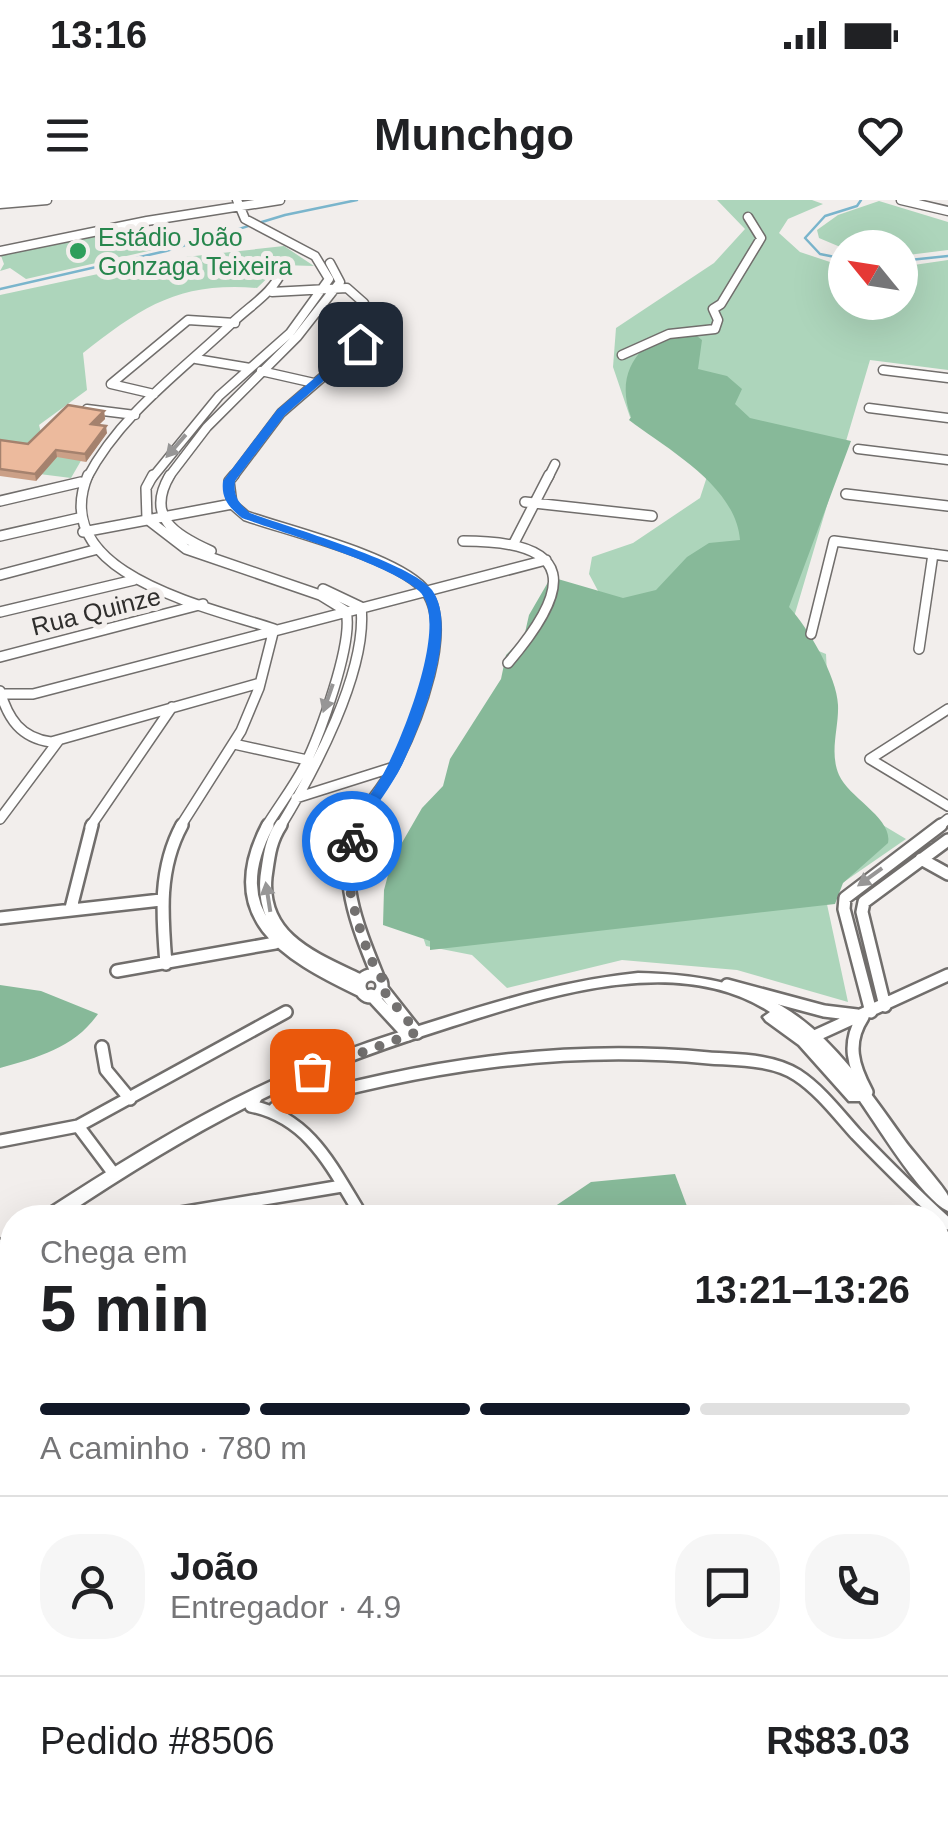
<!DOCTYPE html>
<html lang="pt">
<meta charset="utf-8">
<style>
:root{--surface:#fff;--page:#f6f6f6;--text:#202124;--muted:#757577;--line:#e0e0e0;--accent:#111827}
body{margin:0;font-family:Arial,sans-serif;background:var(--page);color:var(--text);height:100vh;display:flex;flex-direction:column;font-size:38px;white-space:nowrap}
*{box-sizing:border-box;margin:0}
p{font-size:32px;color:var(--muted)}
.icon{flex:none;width:55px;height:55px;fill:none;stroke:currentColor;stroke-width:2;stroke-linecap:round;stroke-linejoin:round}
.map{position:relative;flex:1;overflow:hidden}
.side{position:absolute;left:0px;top:1005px;width:950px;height:622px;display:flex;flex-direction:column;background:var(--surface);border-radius:40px 40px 0 0;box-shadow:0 10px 40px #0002}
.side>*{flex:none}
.needle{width:65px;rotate:300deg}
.fabs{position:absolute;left:828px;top:30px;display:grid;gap:20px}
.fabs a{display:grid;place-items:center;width:90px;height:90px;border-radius:50%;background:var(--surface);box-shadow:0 10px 40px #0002;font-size:50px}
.pin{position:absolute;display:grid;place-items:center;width:85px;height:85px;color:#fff;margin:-42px;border-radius:20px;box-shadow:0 5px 15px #0006}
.courier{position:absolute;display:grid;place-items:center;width:100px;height:100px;margin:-50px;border:8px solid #1a73e8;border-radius:50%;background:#fff;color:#222;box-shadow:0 2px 12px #0007}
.head em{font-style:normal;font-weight:800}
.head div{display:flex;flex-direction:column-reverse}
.head{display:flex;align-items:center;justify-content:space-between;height:170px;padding:0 40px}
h1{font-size:65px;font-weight:800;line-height:75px}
.bar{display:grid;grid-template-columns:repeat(4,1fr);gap:15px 10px;align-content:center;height:120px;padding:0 40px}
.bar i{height:12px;border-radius:8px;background:var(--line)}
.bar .on{background:var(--accent)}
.bar p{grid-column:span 4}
.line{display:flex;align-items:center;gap:25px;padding:0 40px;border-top:2px solid var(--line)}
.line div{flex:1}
.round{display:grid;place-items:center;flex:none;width:105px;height:105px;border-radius:40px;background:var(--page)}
.status{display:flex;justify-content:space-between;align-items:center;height:70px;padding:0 50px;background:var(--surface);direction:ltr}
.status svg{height:28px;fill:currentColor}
header{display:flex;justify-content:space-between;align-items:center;height:130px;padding:0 40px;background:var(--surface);font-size:45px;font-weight:800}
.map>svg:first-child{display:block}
.green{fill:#add5bb}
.forest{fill:#87b999}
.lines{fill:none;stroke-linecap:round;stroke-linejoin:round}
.stream{stroke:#7ab5cc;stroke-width:2.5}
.minor-far3-casing{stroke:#716e6c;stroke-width:11}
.minor-far2-casing{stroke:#716e6c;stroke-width:12}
.minor-far1-casing{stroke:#716e6c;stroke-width:16}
.minor-casing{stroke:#716e6c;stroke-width:20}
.secondary-casing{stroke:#716e6c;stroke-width:5}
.minor-far3{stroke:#fff;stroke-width:8}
.minor-far2{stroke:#fff;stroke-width:9}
.minor-far1{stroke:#fff;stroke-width:11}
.minor{stroke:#fff;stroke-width:15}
.secondary{fill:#fff;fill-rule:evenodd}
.wall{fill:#cba087}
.shaded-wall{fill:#a5826e}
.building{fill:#ecba9d;stroke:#a5826e;stroke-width:2.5}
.oneway{fill:#979696}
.route{fill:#1a73e8}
.done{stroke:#737170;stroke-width:10;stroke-dasharray:0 18}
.leisure-dot{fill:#2e9e5b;stroke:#f2eeec;stroke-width:4}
.labels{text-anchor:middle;stroke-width:10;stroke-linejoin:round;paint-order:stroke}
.far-leisure-label{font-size:25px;fill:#27864d;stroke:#f2eeec;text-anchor:start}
.far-street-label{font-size:25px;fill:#2f2e2d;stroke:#f2eeec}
</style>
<div class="status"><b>13:16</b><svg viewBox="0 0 49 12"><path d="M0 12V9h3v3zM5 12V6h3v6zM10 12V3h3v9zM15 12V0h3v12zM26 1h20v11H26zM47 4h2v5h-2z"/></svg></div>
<header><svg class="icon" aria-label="menu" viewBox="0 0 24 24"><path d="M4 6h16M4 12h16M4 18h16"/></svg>Munchgo<svg class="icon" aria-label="heart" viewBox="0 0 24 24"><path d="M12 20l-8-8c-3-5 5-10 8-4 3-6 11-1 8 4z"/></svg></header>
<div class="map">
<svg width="948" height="1627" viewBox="0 0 948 1627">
<rect width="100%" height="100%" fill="#f2eeec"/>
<path class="green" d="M 717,0 L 812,0 L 823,4 L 788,19 L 779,33 L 800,52 L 845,67 L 845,102 L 900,102 L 900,67 L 948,60 L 948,170 L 870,160 L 794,417 L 794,441 L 826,454 L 831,554 L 846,603 L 906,639 L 825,695 L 848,802 L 737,770 L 622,760 L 507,788 L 472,755 L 426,746 L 421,731 L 605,404 L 589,374 L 592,357 L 633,343 L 700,298 L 713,258 L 630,217 L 613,167 L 616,128 L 714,63 L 745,29 Z
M 879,1 L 948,22 L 948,50 L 900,56 L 900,48 L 845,49 L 819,38 L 817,30 L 838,15 Z
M 135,25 L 157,49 L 26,79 L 10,68 L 0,71 L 4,64 L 0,53 Z
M 284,46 L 314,66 L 281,65 L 257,88 C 179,82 143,106 83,153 L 87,190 L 39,225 L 44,244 L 86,252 L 71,278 L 0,269 L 0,95 L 168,59 Z
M 12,1368 L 12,1554 L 0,1547 L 0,1371 Z"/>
<path class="forest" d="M 687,128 L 702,140 L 698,169 L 727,176 L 742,189 L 735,204 L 750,218 L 851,241 L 789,407 C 808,428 837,476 838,505 C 839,528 829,552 839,575 C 849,598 893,618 888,643 L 843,683 L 835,704 L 430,750 L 430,741 L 383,725 L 384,690 L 392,660 L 422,608 L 443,586 L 450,559 L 501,479 L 506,455 L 524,437 L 529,415 L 551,377 L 623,398 L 656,390 L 687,357 L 709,343 L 740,340 C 736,286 667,249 629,220 L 631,217 C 613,170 643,136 687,128 Z
M 0,785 L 41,791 L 98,814 C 74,848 39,857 0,868 Z
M 675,974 L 691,1017 L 539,1017 L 591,982 Z
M 50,1615 L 643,1615 L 649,1625 L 33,1627 Z"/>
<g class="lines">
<path class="stream" d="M 845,59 L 820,54 L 805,38 L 825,16 L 857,6 L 861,0
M 900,61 L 948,56
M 0,89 L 166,51 L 285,15 L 357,0"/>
<g class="minor-far3-casing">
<path id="minor-far3" d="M 901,0 L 948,11
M 0,4 L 47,0
M 0,51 L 147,21 L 280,0
M 622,155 L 669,134 L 715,129 L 718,120 L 713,109 L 721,104 L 761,38 L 748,17
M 196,159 L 250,168
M 883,170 L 948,178
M 261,171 L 314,183
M 154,194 L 111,184 L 188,120 L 235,123
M 869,208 L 948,218
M 87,209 L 135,215
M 858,249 L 948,260
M 87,278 C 120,215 180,172 231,124 C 253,103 271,95 284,68
M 152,278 L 219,196 L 290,133 L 329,79 L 315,56 L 245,19 L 237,0
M 168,278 L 207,227 L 297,137 L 340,82 L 330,63
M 232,278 L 281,213 L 361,144 L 370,127 L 364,103 L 347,88 L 272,92
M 548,278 L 555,264"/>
</g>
<g class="minor-far2-casing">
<path id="minor-far2" d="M 88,275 C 46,375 210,407 274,429 L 259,488 L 241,531 L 180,627
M 153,275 L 146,288 L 147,319 L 186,349 L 320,395 L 346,411 C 354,442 319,537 304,567 C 293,588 278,607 266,627
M 170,275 C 145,317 175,335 211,351
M 234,275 L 229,281 L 232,304 L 246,316 C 289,331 393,356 423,388 C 457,425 416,524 396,563 C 385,586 366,604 354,627
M 846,294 L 948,306
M 0,301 L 81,282
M 525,302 L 652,316
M 83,332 L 232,304
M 0,336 L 79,318
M 463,341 C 577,341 573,387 508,463
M 513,345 L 549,275
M 0,375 L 98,349
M 0,412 L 134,380
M 811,434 L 834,341 L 948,356
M 919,449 L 933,354
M 0,457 L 203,404
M 0,491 C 8,519 21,538 51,542 L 260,483
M 0,494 L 33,494 L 546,360
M 948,509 L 870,559 L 948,606
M 234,544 L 307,560
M 296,598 L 394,567
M 0,619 L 59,540
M 90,627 L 172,507
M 280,627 C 313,573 368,471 361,407 L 323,389
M 938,627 L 948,619"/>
</g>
<g class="minor-far1-casing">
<path id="minor-far1" d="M 268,625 C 220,716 284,754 359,790
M 281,625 C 270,642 269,656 266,677 C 260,738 314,758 360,780
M 356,625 C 335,675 359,730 378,777
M 921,659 L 948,674
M 71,708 L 92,625
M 0,718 L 161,700
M 166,764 C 162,715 158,669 182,625
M 117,771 L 275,743
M360 786a11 11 0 1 1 22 0a11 11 0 1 1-22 0Z
M 727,785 L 824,811 L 857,815
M 383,790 L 417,833
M 371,795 L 408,835
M 885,806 L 862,712 L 864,702 L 948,640
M 871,812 L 844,709 L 845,698 L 941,625
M 863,817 C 846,843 853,866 867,892
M 806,840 L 948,775
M 102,847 L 106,870 L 130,899
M 258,894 L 251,906 C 311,918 333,970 363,1018
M 275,908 C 419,866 559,844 709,858 C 737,860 772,859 797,875 C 820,890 838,914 856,934 C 886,965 916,995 948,1024
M 78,926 L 114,974
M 0,941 L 78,926 L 286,812
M 151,1018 L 342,986
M 0,1063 L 12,1059"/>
</g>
<g class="minor-casing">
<path id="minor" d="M 12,1093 L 4,1106 L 12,1140
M 0,1154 L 12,1151
M 0,1296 L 12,1291"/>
</g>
<g class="secondary-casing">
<path id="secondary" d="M 638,773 C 785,776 826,829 905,941 C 912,951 946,989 948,996 C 948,1001 948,1006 948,1011 C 921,998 879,928 860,901 L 849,901 L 799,845 L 766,821 L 763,817 L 770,812 C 675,750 539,799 441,830 C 375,851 311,874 250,905 C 185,938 122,977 61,1018 L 40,1018 L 42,1013 C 121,962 201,912 287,874 C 336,852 387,836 438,820 C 504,799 569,780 638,773 Z
M 12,1034 L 12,1049 L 0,1056 L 0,1040 Z"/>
</g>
<use href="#minor-far3" class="minor-far3"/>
<use href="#minor-far2" class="minor-far2"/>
<use href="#minor-far1" class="minor-far1"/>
<use href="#minor" class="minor"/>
<use href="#secondary" class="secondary"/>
</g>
<path class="wall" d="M 104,211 L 105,219 L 99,225 L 107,233 L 86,262 L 57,257 L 36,281 L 0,276 L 0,240 L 28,244 Z"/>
<path class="shaded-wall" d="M 104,211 L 105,219 L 92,231 L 91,224 Z
M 106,226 L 107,233 L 86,262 L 85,254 Z
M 56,250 L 57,257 L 36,281 L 35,274 Z"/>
<path class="building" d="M 68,205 L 104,211 L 91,224 L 106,226 L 85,254 L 56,250 L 35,274 L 0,269 L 0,240 L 28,244 Z"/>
<defs><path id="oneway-solid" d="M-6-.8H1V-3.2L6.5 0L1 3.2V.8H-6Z" transform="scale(2.5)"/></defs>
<g class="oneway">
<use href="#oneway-solid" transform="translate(176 246) rotate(131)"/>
<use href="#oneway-solid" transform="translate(328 498) rotate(109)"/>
<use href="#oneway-solid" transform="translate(870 677) rotate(144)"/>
<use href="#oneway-solid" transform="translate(268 697) rotate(-99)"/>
</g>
<path class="route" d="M 357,142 L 366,144 L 285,215 L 235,281 C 233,297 239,303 250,313 C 288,327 412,363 432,390 C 460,428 420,527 402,565 C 391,587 374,608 361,629 L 359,641 L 352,645 L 345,641 L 346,629 C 360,608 377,587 388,565 C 404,533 450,420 419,391 C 390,364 283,333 242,318 C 229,307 221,299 223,281 L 277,210 Z"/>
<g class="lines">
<path class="done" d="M 312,871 L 417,832 L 383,790 L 385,782 C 369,768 348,695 348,672 C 348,662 350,651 352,641"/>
</g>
<circle class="leisure-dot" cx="78" cy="51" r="10"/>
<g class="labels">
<g class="far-leisure-label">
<text x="98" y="46">Estádio João<tspan x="98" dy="29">Gonzaga Teixeira</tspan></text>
</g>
<g class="far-street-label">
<text transform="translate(96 411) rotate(-14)" y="9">Rua Quinze</text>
</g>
</g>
</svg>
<div class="fabs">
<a><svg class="needle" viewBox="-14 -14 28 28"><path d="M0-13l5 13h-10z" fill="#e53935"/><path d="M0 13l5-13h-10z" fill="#757577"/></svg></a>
</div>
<div class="pin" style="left:312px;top:871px;background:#ea580c"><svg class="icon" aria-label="bag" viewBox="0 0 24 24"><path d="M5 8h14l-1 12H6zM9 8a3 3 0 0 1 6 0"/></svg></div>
<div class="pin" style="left:360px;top:144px;background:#1f2937"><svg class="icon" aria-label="home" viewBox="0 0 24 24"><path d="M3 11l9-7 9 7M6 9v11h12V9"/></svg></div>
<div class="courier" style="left:352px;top:641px"><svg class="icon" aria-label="bike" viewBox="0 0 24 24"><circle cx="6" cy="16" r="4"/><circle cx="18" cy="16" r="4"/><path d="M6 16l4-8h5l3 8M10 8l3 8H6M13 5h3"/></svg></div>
<section class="side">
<div class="head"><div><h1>5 min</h1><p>Chega em</p></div><em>13:21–13:26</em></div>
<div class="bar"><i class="on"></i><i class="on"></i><i class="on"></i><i></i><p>A caminho · 780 m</p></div>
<div class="line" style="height:180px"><a class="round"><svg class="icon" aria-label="person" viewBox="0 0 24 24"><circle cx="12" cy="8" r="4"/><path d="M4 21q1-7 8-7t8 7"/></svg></a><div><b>João</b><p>Entregador · 4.9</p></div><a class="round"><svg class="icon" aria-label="chat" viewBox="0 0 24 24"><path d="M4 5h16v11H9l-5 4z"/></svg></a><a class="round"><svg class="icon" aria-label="phone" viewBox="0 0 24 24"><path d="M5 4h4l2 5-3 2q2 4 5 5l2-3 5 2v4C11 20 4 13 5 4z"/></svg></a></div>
<div class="line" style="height:130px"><div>Pedido #8506</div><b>R$83.03</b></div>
</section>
</div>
